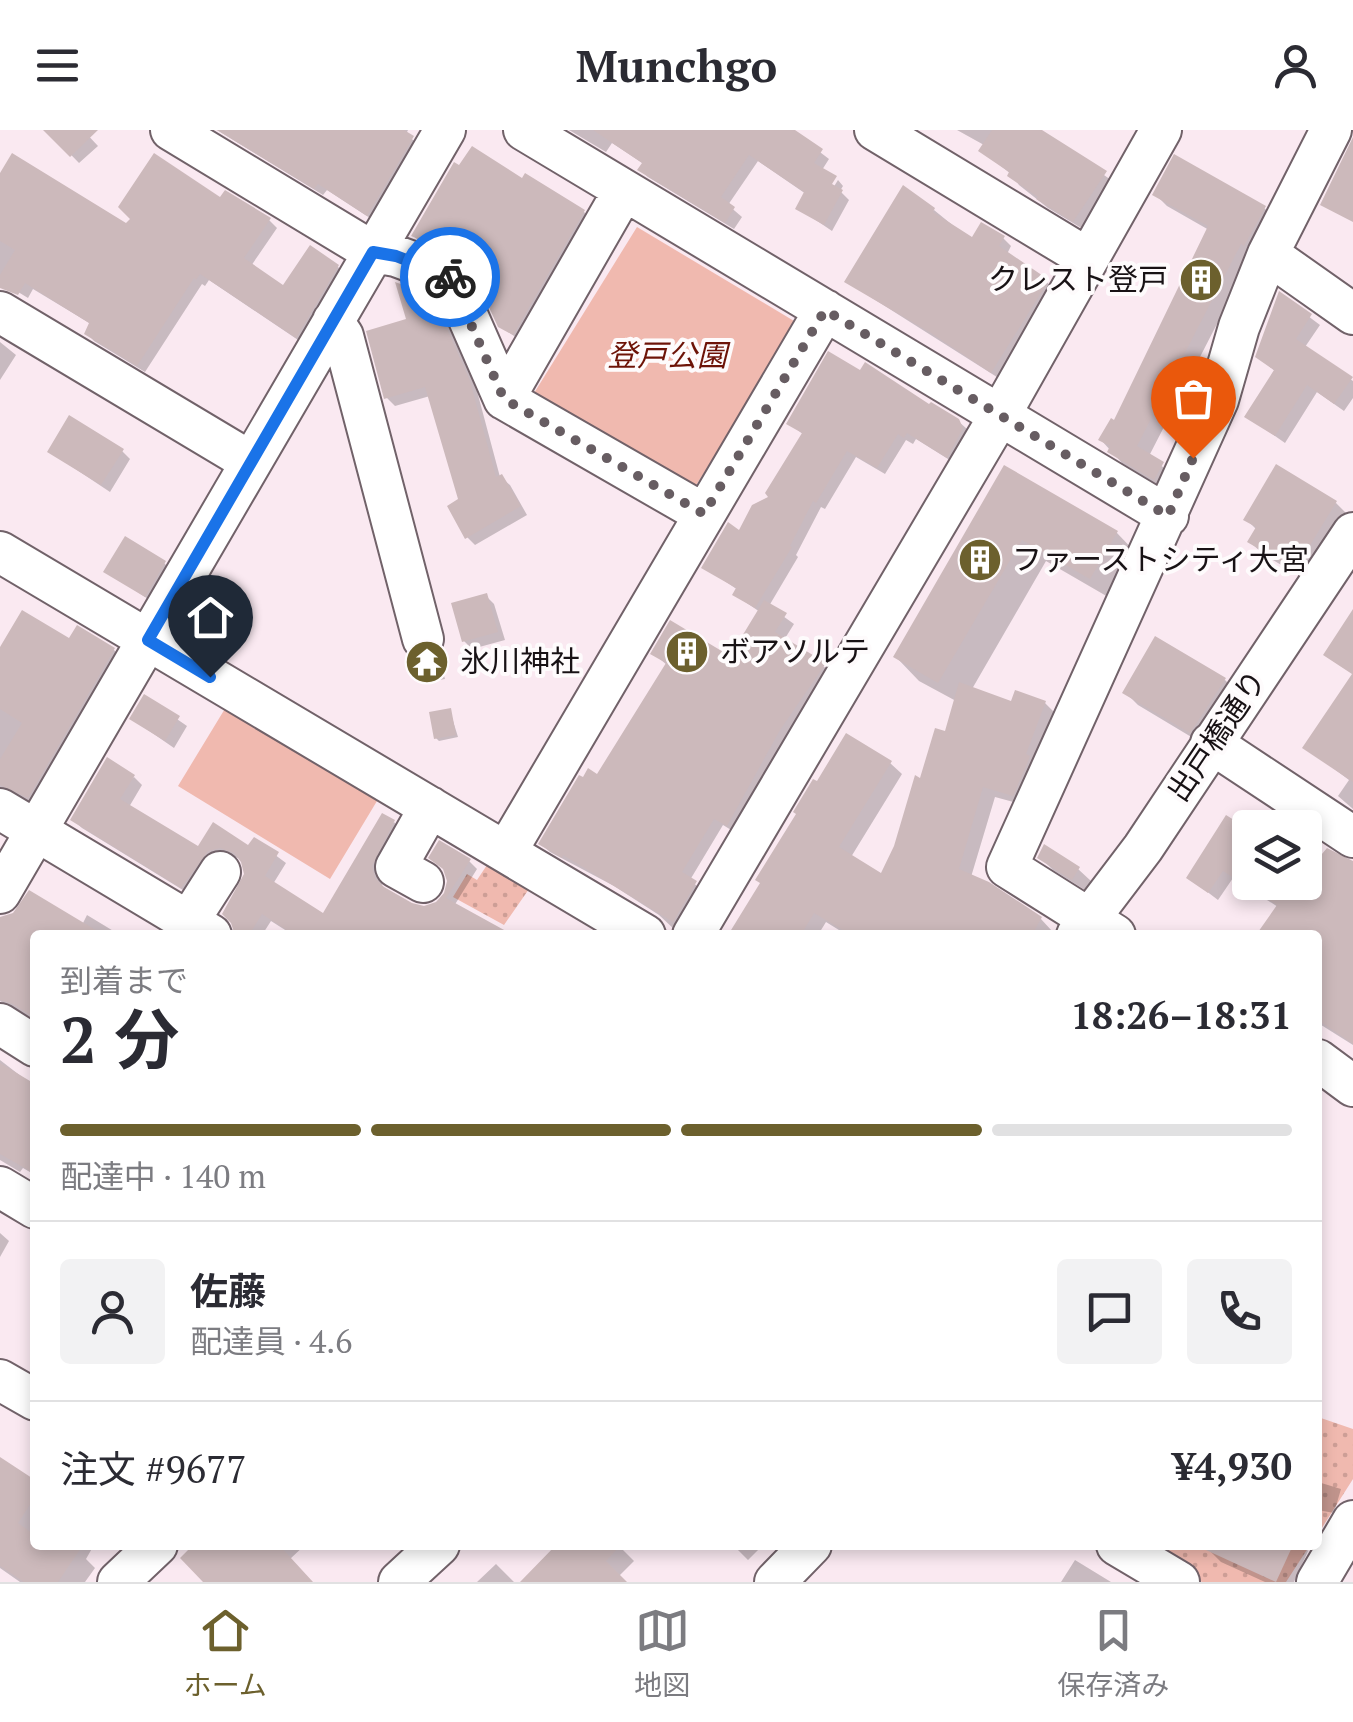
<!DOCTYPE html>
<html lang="ja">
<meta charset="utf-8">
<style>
:root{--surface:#fff;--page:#f2f2f3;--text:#2b2b33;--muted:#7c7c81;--line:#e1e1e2;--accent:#6c602d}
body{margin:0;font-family:"PT Serif","Noto Sans JP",serif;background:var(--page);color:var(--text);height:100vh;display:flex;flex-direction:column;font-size:38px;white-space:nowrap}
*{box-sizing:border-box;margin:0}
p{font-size:32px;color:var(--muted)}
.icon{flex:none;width:55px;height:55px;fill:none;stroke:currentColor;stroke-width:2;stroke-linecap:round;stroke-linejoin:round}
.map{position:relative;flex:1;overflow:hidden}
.sheet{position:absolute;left:30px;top:800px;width:1292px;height:620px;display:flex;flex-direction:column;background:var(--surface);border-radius:10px;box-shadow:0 5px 15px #0003}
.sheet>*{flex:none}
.controls{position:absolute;left:1232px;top:680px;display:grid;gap:20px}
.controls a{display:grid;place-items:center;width:90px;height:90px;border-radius:10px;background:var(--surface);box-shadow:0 5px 15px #0003;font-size:50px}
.pin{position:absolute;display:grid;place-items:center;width:85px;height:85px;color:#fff;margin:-102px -42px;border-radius:50% 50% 50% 0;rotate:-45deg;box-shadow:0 0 10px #0007}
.pin .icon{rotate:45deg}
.courier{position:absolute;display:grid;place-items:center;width:100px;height:100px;margin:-50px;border:8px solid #1a73e8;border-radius:50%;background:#fff;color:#222;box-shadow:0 2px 12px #0007}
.head em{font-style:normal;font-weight:700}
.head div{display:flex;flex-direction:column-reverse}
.head{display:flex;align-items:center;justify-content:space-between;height:170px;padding:0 30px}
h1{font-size:65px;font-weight:700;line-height:75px}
.bar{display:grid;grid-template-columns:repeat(4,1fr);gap:15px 10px;align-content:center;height:120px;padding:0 30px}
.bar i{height:12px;border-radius:8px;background:var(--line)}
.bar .selected{background:var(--accent)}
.bar p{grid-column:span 4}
.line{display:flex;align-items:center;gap:25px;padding:0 30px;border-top:2px solid var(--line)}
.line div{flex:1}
.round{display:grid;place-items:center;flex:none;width:105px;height:105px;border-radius:10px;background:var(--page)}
header{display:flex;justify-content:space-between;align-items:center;height:130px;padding:0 30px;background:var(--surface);font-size:45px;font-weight:700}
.tab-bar{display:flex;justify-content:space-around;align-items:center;height:140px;border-top:2px solid var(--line);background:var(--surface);font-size:28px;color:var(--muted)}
.tab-bar a{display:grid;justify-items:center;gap:5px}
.tab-bar .selected{color:var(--accent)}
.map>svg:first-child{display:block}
.green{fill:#f0b9af}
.garden{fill:url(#garden-dots)}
.shadow{fill:#0003}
.building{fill:#ccb9bb}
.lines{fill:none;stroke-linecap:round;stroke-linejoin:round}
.minor-casing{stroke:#716269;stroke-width:44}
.minor{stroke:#fff;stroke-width:40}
.done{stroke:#675d62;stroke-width:10;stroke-dasharray:0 18}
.route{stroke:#1a73e8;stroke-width:12}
.labels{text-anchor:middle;stroke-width:8;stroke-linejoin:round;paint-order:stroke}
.poi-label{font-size:30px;fill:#181215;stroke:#fefbfc;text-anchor:start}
.park-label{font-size:30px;font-style:italic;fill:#6d1307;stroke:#fefbfc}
.street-label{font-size:30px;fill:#181215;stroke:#fefbfc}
</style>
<header><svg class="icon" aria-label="menu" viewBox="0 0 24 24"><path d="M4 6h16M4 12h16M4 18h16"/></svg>Munchgo<svg class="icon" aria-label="person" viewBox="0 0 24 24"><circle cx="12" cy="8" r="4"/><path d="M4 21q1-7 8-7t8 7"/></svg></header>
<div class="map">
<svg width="1353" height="1452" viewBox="0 0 1353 1452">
<defs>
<pattern id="garden-dots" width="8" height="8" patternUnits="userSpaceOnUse" patternTransform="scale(2.5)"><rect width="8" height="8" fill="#f0b9af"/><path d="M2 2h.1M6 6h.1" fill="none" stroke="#cd9e96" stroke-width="1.8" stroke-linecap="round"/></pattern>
</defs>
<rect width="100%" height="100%" fill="#fae9f1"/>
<path class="green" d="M 637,97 L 799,194 L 693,360 L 531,268 Z
M 226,577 L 377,671 L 330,749 L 178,656 Z"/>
<path class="garden" d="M 489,732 L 529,759 L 504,795 L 453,767 L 467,744 L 477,750 Z
M 1318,1287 L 1353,1299 L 1353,1349 L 1318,1404 Z
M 1139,1415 L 1310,1415 L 1286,1452 L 1202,1452 Z"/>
<path class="shadow" d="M 47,0 L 83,0 L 98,16 L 79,33 Z
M 217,0 L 408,0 L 406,4 L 420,16 L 376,92 L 327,60 L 323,65 Z
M 569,0 L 791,0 L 829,29 L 822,40 L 828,66 L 838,50 L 843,56 L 840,61 L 849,70 L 832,101 L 798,78 L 806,64 L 758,31 L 728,75 L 742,87 L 734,99 L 648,47 L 640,40 L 644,34 L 612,13 L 606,22 Z
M 957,0 L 1039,0 L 1114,52 L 1083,99 L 1048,78 L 1019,55 L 1011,44 L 981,20 L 984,15 Z
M 0,47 L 127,96 L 221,70 L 269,90 L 277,98 L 251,136 L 283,158 L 337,136 L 345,144 L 304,214 L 209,150 L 205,156 L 202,154 L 145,242 L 94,211 L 87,203 L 91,194 L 33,159 L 28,168 L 0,151 Z
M 523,51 L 584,82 L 591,89 L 521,211 L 500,196 L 471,132 L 421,113 L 414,106 Z
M 1155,64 L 1264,78 L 1276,89 L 1253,124 L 1149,326 L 1174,346 L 1166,360 L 1122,333 L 1101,310 L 1115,293 L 1209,100 L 1167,76 Z
M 934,80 L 972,111 L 1003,108 L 1011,116 L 1007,124 L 1056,159 L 1000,249 L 847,152 Z
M 1280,165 L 1320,195 L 1305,217 L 1353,251 L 1353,268 L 1344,281 L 1317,262 L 1285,313 L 1248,287 L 1276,242 L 1258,227 Z
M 431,167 L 440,176 L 477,261 L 500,347 L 510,355 L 527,385 L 475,415 L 467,407 L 461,371 L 430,266 L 395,276 L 387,268 Z
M 0,212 L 16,225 L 0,250 Z
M 930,278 L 958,291 L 967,299 L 970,307 L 956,334 L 916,309 L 913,314 L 906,310 L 885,344 L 856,327 L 825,379 L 821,377 L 796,425 L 798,427 L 769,476 L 794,494 L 784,510 L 833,543 L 736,703 L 723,695 L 690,750 L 704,762 L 676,801 L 659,785 L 614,756 L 550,722 L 541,714 L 598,647 L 667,535 L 653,523 L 731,529 L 760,482 L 735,465 L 738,460 L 704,437 L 771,368 L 804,305 L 789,293 Z
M 122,321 L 130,329 L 110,362 L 50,322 Z
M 1005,338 L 1117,403 L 1140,427 L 1115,471 L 1046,431 L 972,559 L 1013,574 L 1045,573 L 1056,584 L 1025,675 L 995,667 L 971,747 L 1041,789 L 1052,801 L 1050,805 L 847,805 L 826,792 L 818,805 L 731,805 L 890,633 L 902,644 L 851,727 L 882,746 L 922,652 L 947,604 L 956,571 L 919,551 L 896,527 Z
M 1336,373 L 1348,385 L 1308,451 L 1263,424 L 1250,412 L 1257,400 L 1246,389 Z
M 164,433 L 172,441 L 154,473 L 106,441 Z
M 486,466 L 494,474 L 505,510 L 472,519 L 464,511 Z
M 70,512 L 114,520 L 122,528 L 36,674 L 9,662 L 0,665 L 0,522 Z
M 439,529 L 445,549 L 422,553 L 419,549 L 429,535 Z
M 1353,547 L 1353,679 L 1338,666 L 1349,650 L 1305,617 Z
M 1225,550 L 1237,562 L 1203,614 L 1138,575 L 1125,562 Z
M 145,567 L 187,596 L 174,618 L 132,589 Z
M 450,581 L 458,607 L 439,611 L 436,608 Z
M 134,647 L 142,655 L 129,677 L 198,719 L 214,695 L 249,718 L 255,710 L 286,733 L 273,754 L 323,786 L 394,692 L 402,701 L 380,746 L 383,760 L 412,776 L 424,778 L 437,774 L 469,731 L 477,739 L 454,776 L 507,805 L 293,805 L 271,791 L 262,805 L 238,805 L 246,744 L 242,729 L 230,726 L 191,765 L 82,698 L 73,690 Z
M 1250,703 L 1250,752 L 1305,752 L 1305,738 L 1312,743 L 1353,734 L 1353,915 L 1318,893 L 1318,805 L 1259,805 L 1278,777 L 1233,748 L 1218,770 L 1189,748 Z
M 1040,727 L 1078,739 L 1091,751 L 1085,760 L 1053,740 Z
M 87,785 L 120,805 L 35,805 L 35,890 L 0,871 L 0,789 L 82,795 Z
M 0,930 L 35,957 L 35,1045 L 23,1038 L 20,1042 L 0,1030 Z
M 0,1103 L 9,1111 L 0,1127 Z
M 0,1330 L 35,1353 L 35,1415 L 94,1415 L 86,1429 L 95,1438 L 85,1452 L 20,1452 L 0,1438 Z
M 1318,1352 L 1341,1359 L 1334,1383 L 1318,1380 Z
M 203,1415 L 305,1415 L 290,1429 L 311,1452 L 207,1452 Z
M 559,1415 L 618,1415 L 634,1431 L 618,1447 L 623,1452 L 523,1452 Z
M 733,1415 L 763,1415 L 748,1430 Z
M 1210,1415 L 1303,1415 L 1308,1421 L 1294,1452 L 1265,1452 L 1221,1432 L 1208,1419 Z
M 1075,1430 L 1111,1452 L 1061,1452 Z
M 496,1434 L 514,1452 L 477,1452 Z"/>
<path class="building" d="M 43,0 L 98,0 L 70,27 Z
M 217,0 L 404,0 L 414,6 L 367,86 L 318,54 L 314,59 Z
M 593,0 L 795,0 L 823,19 L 814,33 L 837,46 L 832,54 L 843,60 L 824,95 L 795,79 L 804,62 L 749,25 L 721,67 L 735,77 L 725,93 L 637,40 L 642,33 Z
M 992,0 L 1042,0 L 1107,41 L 1073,92 L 1036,69 L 1038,67 L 1007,46 L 1009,42 L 978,21 Z
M 1353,7 L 1353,92 L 1320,75 Z
M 472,16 L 522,48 L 525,43 L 585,80 L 513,205 L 498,197 L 467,129 L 411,106 L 454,32 L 459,35 Z
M 12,23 L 126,93 L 130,89 L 118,77 L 154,23 L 220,67 L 225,60 L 271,88 L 244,128 L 283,155 L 310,115 L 339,135 L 296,208 L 200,144 L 196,150 L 194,148 L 137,236 L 84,204 L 89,193 L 25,153 L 18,165 L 0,158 L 0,145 L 15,120 L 0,111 L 0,43 Z
M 1174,24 L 1266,76 L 1244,116 L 1241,114 L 1137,316 L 1164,332 L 1154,350 L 1107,322 L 1110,316 L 1098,310 L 1111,288 L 1114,290 L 1208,96 L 1152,65 Z
M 903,55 L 935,78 L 933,82 L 972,107 L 981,92 L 1005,106 L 999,116 L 1049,150 L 991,243 L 931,203 L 844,152 Z
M 395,152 L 432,165 L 470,251 L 496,347 L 502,344 L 521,376 L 465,409 L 447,376 L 458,369 L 425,257 L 384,269 L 366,201 L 406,189 Z
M 1279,161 L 1312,184 L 1296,209 L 1353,247 L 1334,274 L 1307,255 L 1275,306 L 1244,287 L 1274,240 L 1255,227 Z
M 828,221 L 860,240 L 865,232 L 929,274 L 931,272 L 959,289 L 963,298 L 947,328 L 907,303 L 904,308 L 898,304 L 877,338 L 847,321 L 816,373 L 813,371 L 790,416 L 792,417 L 755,478 L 732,465 L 736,458 L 701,438 L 728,392 L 739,400 L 752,375 L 768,367 L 765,363 L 802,303 L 786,294 Z
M 69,285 L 124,319 L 101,355 L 47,322 Z
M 1276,334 L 1337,371 L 1295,440 L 1247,412 L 1256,397 L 1243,390 Z
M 1004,335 L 1118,401 L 1090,449 L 1022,410 L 938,553 L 893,527 Z
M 125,406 L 166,431 L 145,467 L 103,442 Z
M 487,463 L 498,502 L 462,512 L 451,473 Z
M 764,470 L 787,483 L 775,502 L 826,533 L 780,600 L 727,696 L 714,689 L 682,742 L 697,751 L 673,792 L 563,725 L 562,728 L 538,714 L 579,645 L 583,647 L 588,638 L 597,644 L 666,533 L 650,524 L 670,490 L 730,526 Z
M 1353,479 L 1353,652 L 1302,618 L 1352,544 L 1323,525 Z
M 22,480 L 69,508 L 77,495 L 115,518 L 28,668 L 0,655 L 0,629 L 22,593 L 0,579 L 0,517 Z
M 1155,506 L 1226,548 L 1190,603 L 1122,563 Z
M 440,526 L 444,546 L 416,551 L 413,530 L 428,532 Z
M 959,552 L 1011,571 L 1015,560 L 1046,571 L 1026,624 L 1030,626 L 1026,636 L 1013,666 L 983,657 L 959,739 L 989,752 L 1042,787 L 1032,805 L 851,805 L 814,783 L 801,805 L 728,805 L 760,753 L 755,750 L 796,684 L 793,682 L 813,649 L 817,651 L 846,603 L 892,631 L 839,717 L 881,743 L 894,716 L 915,645 L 920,648 L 935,598 L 945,601 Z
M 144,564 L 180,586 L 165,611 L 129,589 Z
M 451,578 L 456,605 L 434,609 L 429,582 Z
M 107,627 L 135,645 L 120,669 L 198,716 L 213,692 L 248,715 L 254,707 L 279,722 L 265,746 L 323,783 L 382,683 L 395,690 L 372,736 L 375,748 L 384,757 L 412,773 L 424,776 L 436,772 L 444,763 L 447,751 L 443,739 L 428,728 L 439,710 L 471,729 L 446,768 L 513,805 L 294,805 L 262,784 L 249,805 L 235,805 L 231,793 L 222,784 L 244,744 L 241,732 L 234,723 L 220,718 L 208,721 L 181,758 L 70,690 Z
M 1226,685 L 1250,700 L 1250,752 L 1305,752 L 1305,744 L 1327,718 L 1353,731 L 1353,914 L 1318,890 L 1318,805 L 1256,805 L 1277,775 L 1223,741 L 1208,763 L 1186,748 Z
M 1044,714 L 1080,737 L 1072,750 L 1037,728 Z
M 29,760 L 104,805 L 35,805 L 35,888 L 13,874 L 0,870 L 0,787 L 13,783 Z
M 0,933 L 35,954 L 35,1044 L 0,1024 Z
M 0,1327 L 35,1350 L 35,1367 L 18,1393 L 35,1405 L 35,1415 L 83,1415 L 58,1452 L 24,1452 L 0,1436 Z
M 193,1415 L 279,1415 L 313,1452 L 203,1452 L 180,1428 Z
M 556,1415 L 621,1415 L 606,1431 L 627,1452 L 520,1452 Z
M 1195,1415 L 1293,1415 L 1276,1452 Z"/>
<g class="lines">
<g class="minor-casing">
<path id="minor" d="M 171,0 L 373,122 L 396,126 L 450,146 L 504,269
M 524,0 L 1168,386
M 875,0 L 1087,128
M 624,60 L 504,269 L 704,384
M 1268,124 L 1353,184
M 0,182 L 251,332
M 333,191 L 343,206 L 423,509
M 0,422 L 645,805
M 1211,613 L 1353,707
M 0,679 L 211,805
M 506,722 L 825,180
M 423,752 L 396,737 L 430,677
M 0,763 L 445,0
M 188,792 L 220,742
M 693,805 L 1000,285 L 1161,0
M 1077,805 L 1143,718 L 1353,403
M 1115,805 L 1007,737 L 1218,270 L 1239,197 L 1268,124 L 1331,0
M 0,894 L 35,916
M 1318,930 L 1353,956
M 0,1057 L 35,1078
M 0,1250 L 35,1270
M 1117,1415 L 1179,1452
M 118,1452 L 157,1415
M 399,1452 L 439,1415
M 775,1452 L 811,1415
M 1317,1452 L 1353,1391"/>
</g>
<use href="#minor" class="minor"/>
</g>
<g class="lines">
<path class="done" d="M 450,147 L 504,269 L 704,384 L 825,180 L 1168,386 L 1193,328"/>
<path class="route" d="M 210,547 L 148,510 L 373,122 L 396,126 L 450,147"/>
</g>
<defs>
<g id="building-disc" transform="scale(2.25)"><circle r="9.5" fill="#6c602d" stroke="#fefbfc"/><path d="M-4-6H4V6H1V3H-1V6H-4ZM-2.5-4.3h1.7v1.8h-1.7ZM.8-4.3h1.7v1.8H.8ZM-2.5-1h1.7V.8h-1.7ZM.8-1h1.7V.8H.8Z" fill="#fff"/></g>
<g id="temple-disc" transform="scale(2.25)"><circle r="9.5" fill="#6c602d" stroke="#fefbfc"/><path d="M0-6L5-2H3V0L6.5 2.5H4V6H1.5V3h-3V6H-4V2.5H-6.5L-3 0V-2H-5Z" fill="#fff"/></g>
</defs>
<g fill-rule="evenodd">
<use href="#building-disc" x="1201" y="150"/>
<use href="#building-disc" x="980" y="430"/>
<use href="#building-disc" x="687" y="522"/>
<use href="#temple-disc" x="427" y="532"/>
</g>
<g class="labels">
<g class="poi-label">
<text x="1168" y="160" text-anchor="end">クレスト登戸</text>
<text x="1012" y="440">ファーストシティ大宮</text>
<text x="720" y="532">ボアソルテ</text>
<text x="460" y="542">氷川神社</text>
</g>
<g class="park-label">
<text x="667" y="236">登戸公園</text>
</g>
<g class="street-label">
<text transform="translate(1217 606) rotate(-56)" y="10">出戸橋通り</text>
</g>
</g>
</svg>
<div class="controls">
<a><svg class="icon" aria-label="layers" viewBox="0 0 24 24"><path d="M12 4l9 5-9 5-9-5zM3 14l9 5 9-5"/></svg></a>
</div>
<div class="pin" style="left:1193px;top:328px;background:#ea580c"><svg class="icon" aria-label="bag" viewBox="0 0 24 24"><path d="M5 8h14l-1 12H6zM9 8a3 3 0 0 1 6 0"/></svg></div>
<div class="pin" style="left:210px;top:547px;background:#1f2937"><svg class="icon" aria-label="home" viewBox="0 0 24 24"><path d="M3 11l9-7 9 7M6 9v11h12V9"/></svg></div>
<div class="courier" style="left:450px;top:147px"><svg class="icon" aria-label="bike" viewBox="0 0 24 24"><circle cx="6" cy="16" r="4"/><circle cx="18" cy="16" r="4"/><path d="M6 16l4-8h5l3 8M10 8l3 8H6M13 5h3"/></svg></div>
<section class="sheet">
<div class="head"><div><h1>2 分</h1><p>到着まで</p></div><em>18:26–18:31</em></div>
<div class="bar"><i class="selected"></i><i class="selected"></i><i class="selected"></i><i></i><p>配達中 · 140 m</p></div>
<div class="line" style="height:180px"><a class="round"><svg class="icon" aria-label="person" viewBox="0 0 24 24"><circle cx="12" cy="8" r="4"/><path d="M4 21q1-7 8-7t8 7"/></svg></a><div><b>佐藤</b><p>配達員 · 4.6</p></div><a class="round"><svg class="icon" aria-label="chat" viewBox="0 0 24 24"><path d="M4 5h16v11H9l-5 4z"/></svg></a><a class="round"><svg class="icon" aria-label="phone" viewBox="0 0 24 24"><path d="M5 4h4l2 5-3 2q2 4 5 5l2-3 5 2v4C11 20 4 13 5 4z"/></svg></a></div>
<div class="line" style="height:130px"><div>注文 #9677</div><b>¥4,930</b></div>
</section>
</div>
<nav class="tab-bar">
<a class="selected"><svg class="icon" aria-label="home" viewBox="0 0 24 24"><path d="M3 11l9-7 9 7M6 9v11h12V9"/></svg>ホーム</a>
<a><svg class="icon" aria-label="map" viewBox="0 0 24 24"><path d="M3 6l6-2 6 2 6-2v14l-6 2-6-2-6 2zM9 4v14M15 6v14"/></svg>地図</a>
<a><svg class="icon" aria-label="saved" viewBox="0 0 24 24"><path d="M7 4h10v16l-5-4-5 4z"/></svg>保存済み</a>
</nav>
